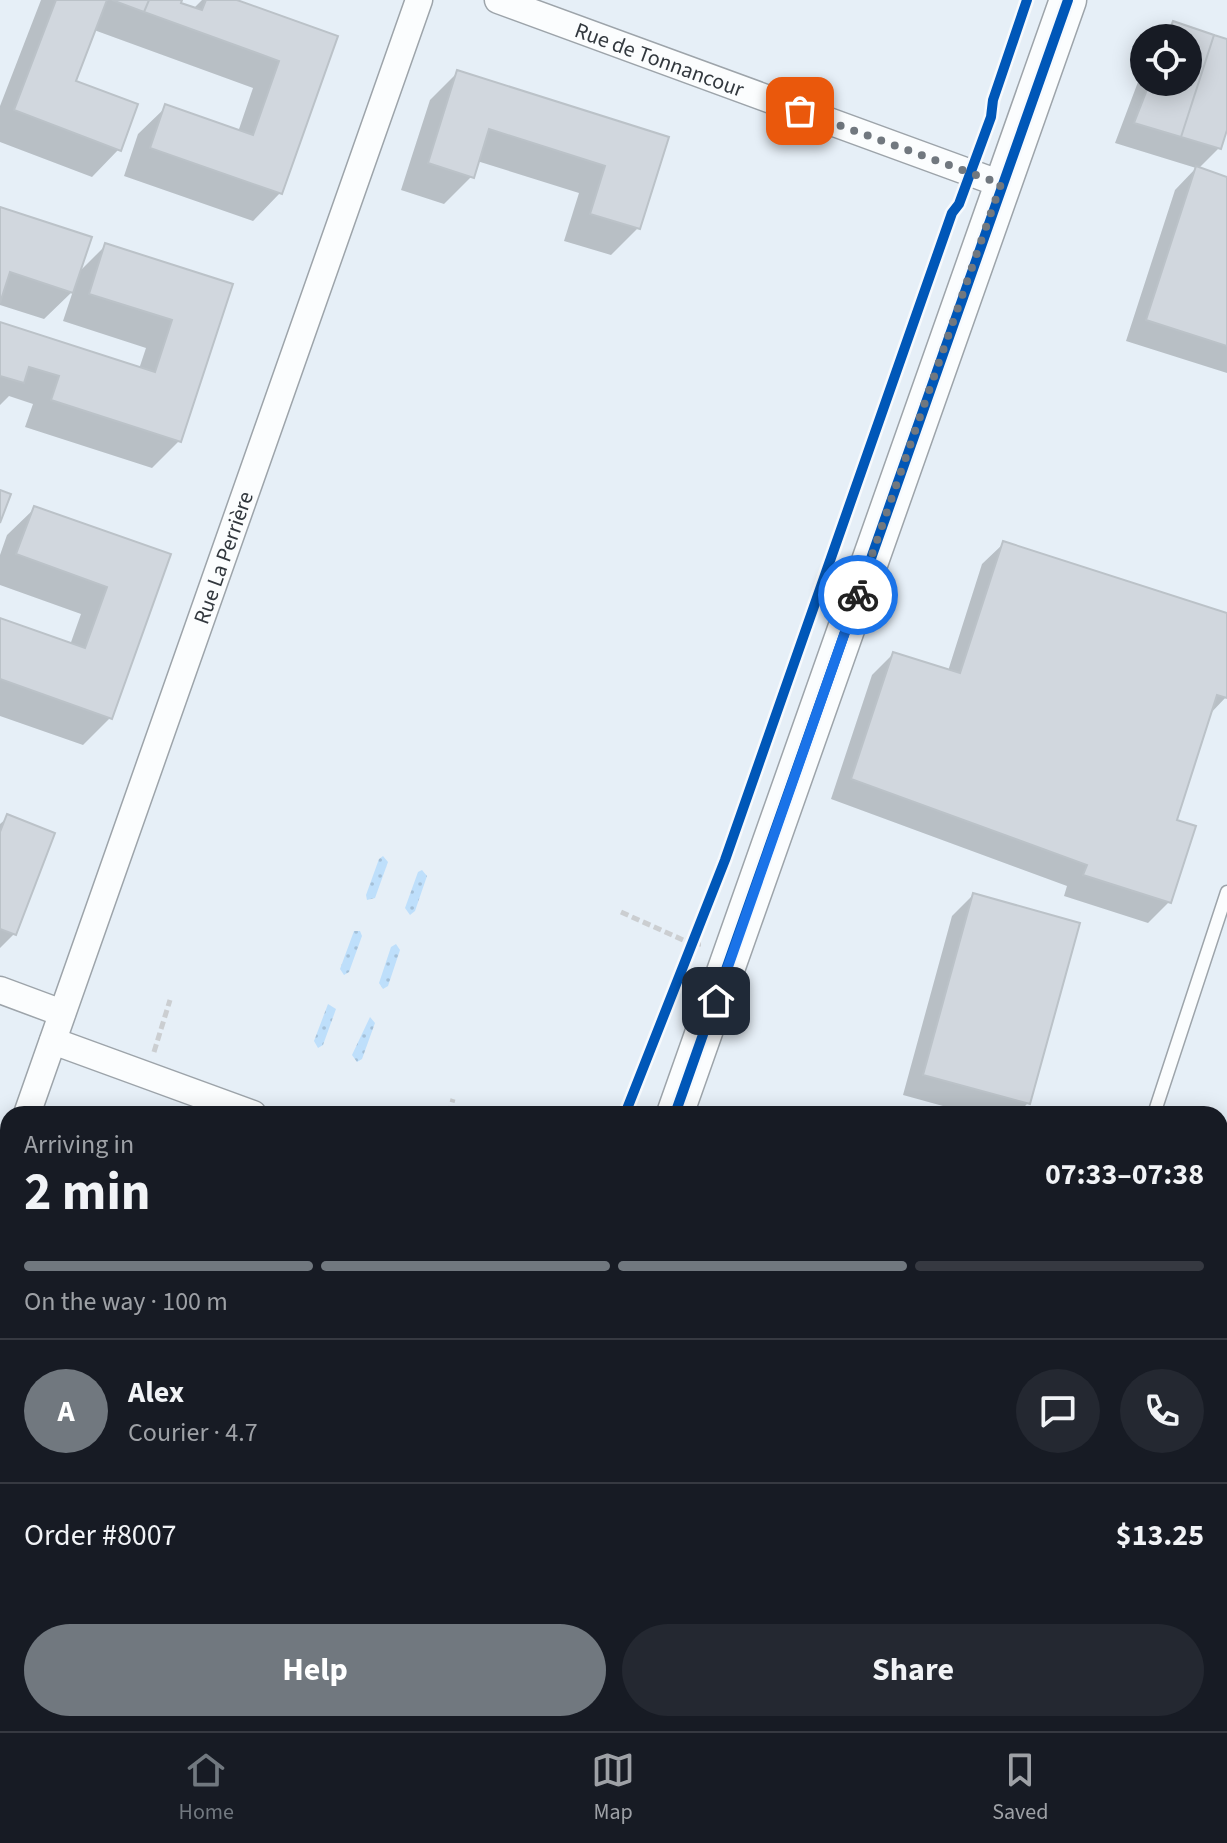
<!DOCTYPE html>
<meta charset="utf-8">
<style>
:root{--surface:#171b24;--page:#242831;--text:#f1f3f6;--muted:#9ea1a6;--line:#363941;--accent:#71787f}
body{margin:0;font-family:"Source Sans 3",sans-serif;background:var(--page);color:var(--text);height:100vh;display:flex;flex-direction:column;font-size:30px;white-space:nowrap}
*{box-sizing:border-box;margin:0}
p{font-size:26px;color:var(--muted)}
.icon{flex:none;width:44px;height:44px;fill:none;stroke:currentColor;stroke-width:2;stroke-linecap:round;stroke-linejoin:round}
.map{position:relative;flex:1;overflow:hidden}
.drawer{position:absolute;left:0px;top:1106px;width:1228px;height:626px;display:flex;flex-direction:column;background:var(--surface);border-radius:24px 24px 0 0;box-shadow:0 4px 20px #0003}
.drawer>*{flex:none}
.fabs{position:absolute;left:1130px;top:24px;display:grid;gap:16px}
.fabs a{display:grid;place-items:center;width:72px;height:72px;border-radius:50%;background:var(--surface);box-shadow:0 4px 20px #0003;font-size:40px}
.pin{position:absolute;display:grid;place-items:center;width:68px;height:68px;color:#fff;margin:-34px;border-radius:16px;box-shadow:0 4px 12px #0006}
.courier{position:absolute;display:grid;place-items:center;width:80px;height:80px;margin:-40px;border:6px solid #1a73e8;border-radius:50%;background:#fff;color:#222;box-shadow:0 2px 10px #0007}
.overview em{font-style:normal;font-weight:700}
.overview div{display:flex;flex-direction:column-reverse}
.overview{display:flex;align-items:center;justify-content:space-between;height:136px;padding:0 24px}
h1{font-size:52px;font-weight:700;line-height:60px}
.bar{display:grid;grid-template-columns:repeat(4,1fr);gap:12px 8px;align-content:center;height:96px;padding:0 24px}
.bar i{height:10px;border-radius:6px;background:var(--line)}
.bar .current{background:var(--accent)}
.bar p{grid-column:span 4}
.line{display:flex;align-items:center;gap:20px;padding:0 24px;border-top:2px solid var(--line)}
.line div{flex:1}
.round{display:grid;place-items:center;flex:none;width:84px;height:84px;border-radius:42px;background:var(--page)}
.action{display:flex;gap:16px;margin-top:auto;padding:16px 24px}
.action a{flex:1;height:92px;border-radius:48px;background:var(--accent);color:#fff;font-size:32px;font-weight:700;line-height:92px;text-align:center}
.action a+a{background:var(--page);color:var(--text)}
.tabs{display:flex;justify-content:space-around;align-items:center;height:112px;border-top:2px solid var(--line);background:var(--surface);font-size:22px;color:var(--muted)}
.tabs a{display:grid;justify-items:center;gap:4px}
.tabs .current{color:var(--accent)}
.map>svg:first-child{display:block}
.grass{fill:url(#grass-dots)}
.park{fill:#bedffb}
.shadow{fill:#0003}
.building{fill:#d1d7de;stroke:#bbc2c8;stroke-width:2}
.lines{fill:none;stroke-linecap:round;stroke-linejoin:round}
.lane-casing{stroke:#9da4aa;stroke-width:15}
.street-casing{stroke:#9da4aa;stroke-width:29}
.secondary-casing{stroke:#9da4aa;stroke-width:39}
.path{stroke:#cbced1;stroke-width:5;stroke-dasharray:8 4;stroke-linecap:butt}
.lane{stroke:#fbfdfe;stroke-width:12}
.street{stroke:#fbfdfe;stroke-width:26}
.secondary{stroke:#fbfdfe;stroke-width:36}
.cycleway-casing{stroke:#f7fafd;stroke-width:15}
.cycleway{stroke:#0057b8;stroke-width:10}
.done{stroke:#71787f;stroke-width:8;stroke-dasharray:0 14.4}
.route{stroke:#1a73e8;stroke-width:10}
.labels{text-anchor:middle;stroke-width:6;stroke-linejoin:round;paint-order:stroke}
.street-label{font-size:22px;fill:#32383e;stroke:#f7fafd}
</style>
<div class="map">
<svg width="1227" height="1731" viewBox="0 0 1227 1731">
<defs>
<pattern id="grass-dots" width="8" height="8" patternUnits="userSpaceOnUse" patternTransform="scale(2)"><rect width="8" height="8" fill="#bedffb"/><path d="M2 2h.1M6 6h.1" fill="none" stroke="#a4c0d8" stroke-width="1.8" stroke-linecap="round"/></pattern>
</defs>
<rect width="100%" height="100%" fill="#e6eff7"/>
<path class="grass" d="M 383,856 L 388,862 L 375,898 L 367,900 L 366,895 L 379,859 Z
M 422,870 L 427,876 L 415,911 L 410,915 L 405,908 L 418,872 Z
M 354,931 L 360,931 L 362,936 L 349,972 L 344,975 L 340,969 Z
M 396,944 L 400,950 L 388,986 L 383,989 L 379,983 L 391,947 Z
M 328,1004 L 336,1009 L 323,1045 L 318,1048 L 314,1041 Z
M 370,1017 L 375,1023 L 362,1059 L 357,1062 L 352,1055 Z
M 1227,1648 L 1227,1731 L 1023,1731 L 1030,1724 L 1220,1724 L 1220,1649 Z"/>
<path class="park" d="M 1220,1322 L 1227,1324 L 1227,1475 L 1220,1472 Z"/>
<path class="shadow" d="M 41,0 L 179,0 L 178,4 L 193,9 L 202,0 L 231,0 L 336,37 L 280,193 L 253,221 L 124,176 L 138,134 L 166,107 L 238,132 L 253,88 L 94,30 L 74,82 L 119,149 L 92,177 L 0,142 L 0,106 Z
M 1173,23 L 1227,41 L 1227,123 L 1219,148 L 1198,169 L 1227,179 L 1227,373 L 1126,341 L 1175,190 L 1196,168 L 1115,143 L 1144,66 L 1144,82 L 1188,82 L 1188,38 L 1158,38 Z
M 458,72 L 666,138 L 638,228 L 611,255 L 564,241 L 579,193 L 477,161 L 472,176 L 444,204 L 401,190 L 430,100 Z
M 0,209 L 77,274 L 106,245 L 230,286 L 179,441 L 152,468 L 25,427 L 33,404 L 9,396 L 0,405 L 0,324 L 139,369 L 146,348 L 63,321 L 73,291 L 44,319 L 0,305 Z
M 35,508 L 169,556 L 110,718 L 83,745 L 0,716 L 0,620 L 70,645 L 81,614 L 0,585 L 0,555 L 7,535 Z
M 1003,544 L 1227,615 L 1227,696 L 1209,715 L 1175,821 L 1169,902 L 1148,923 L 1064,896 L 1067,886 L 831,799 L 872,675 L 893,654 L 948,671 L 982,564 Z
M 8,817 L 14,934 L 0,948 L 0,824 Z
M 973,895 L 1028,1103 L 1017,1114 L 972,1114 L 903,1095 L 952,916 Z
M 8,1258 L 8,1388 L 0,1385 L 0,1279 Z
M 1220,1440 L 1227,1442 L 1227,1501 L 1220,1499 Z
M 772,1724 L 899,1724 L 897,1731 L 797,1731 Z"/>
<path class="building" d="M 56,0 L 107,0 L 76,81 L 138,104 L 121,151 L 14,110 Z
M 112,0 L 149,0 L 144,12 Z
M 149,0 L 182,0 L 181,3 L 202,10 L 206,0 L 237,0 L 338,36 L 282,194 L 150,148 L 165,104 L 253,135 L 279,61 L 144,12 Z
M 1173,21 L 1214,35 L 1181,137 L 1134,123 L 1150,82 L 1188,82 L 1188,38 L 1166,38 Z
M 1214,35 L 1227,39 L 1227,130 L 1221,149 L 1181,137 Z
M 457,70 L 669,137 L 640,229 L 590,214 L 605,166 L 489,129 L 474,178 L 428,163 Z
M 1196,166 L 1227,177 L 1227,346 L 1146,320 Z
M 0,207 L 92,237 L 73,293 L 10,272 L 0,303 Z
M 105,243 L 233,284 L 181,442 L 51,400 L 59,376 L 29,367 L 24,383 L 0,376 L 0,322 L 155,372 L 172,320 L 89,294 Z
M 0,490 L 11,494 L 0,523 Z
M 34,506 L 171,554 L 112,719 L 0,679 L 0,618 L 85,648 L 107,587 L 16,554 Z
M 1003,541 L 1227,613 L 1227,698 L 1217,695 L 1177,820 L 1196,826 L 1171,903 L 1083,875 L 1087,865 L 851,779 L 893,652 L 960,673 Z
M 7,814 L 55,833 L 16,935 L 0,929 L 0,832 Z
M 973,893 L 1080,923 L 1030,1104 L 923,1075 Z
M 8,1299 L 8,1351 L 0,1348 L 0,1320 Z
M 1220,1438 L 1227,1440 L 1227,1475 L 1220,1472 Z
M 866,1724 L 901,1724 L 899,1731 Z"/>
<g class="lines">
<g class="lane-casing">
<path id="lane" d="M 1154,1114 L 1227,892
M 0,1464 L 8,1467
M 265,1724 L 267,1726
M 925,1731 L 928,1724"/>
</g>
<g class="street-casing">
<g id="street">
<path id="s1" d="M 498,0 L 1001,184"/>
<path d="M 0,990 L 62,1013"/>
<path d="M 53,1041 L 253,1114"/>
<path id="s2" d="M 27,1114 L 419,0"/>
<path d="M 0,1191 L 8,1168"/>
<path d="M 0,1726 L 16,1731"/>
</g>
</g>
<g class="secondary-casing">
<path id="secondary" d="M 675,1114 L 1068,0
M 488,1731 L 490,1724"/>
</g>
<path class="path" d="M 621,912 L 692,944 L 701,944
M 154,1052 L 170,1000
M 449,1114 L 453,1099
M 0,1402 L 8,1379"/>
<use href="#lane" class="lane"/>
<use href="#street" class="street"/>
<use href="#secondary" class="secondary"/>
<g class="cycleway-casing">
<path id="cycleway" d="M 625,1114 L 725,860 L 952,213 L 959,204 L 991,117 L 993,100 L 1027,0
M 675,1114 L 1068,0"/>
</g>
<use href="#cycleway" class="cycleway"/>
</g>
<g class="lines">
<path class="done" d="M 800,111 L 1001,184 L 858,595"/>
<path class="route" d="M 716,1001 L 858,595"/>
</g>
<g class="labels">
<g class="street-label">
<text dy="8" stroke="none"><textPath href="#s1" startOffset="172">Rue de Tonnancour</textPath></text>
<text dy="8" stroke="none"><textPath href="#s2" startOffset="590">Rue La Perrière</textPath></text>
</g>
</g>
</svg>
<div class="fabs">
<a><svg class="icon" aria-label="locate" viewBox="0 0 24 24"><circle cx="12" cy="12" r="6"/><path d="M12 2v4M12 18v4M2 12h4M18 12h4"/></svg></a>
</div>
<div class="pin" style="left:800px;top:111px;background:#ea580c"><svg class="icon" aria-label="bag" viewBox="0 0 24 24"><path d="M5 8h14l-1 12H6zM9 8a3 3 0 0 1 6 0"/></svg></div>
<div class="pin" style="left:716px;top:1001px;background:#1f2937"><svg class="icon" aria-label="home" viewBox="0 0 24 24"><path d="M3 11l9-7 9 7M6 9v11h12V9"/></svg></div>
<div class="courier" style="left:858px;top:595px"><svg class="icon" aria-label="bike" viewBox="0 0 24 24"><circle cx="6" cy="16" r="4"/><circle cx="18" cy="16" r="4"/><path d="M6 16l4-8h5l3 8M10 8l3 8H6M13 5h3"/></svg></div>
<section class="drawer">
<div class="overview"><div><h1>2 min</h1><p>Arriving in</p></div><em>07:33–07:38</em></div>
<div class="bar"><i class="current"></i><i class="current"></i><i class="current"></i><i></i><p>On the way · 100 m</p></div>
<div class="line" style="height:144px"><b class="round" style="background:var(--accent);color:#fff">A</b><div><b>Alex</b><p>Courier · 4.7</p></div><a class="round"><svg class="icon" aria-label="chat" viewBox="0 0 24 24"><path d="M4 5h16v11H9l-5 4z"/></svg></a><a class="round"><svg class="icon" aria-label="phone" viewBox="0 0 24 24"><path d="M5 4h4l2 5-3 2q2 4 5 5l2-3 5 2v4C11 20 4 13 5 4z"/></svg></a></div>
<div class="line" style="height:104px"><div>Order #8007</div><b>$13.25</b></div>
<div class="action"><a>Help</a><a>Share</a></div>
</section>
</div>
<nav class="tabs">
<a class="current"><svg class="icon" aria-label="home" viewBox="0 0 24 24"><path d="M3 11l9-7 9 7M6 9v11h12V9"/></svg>Home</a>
<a><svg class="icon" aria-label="map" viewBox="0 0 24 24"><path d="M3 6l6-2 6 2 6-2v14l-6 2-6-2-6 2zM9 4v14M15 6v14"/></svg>Map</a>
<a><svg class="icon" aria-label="saved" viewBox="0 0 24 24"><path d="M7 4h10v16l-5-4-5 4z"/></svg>Saved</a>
</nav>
